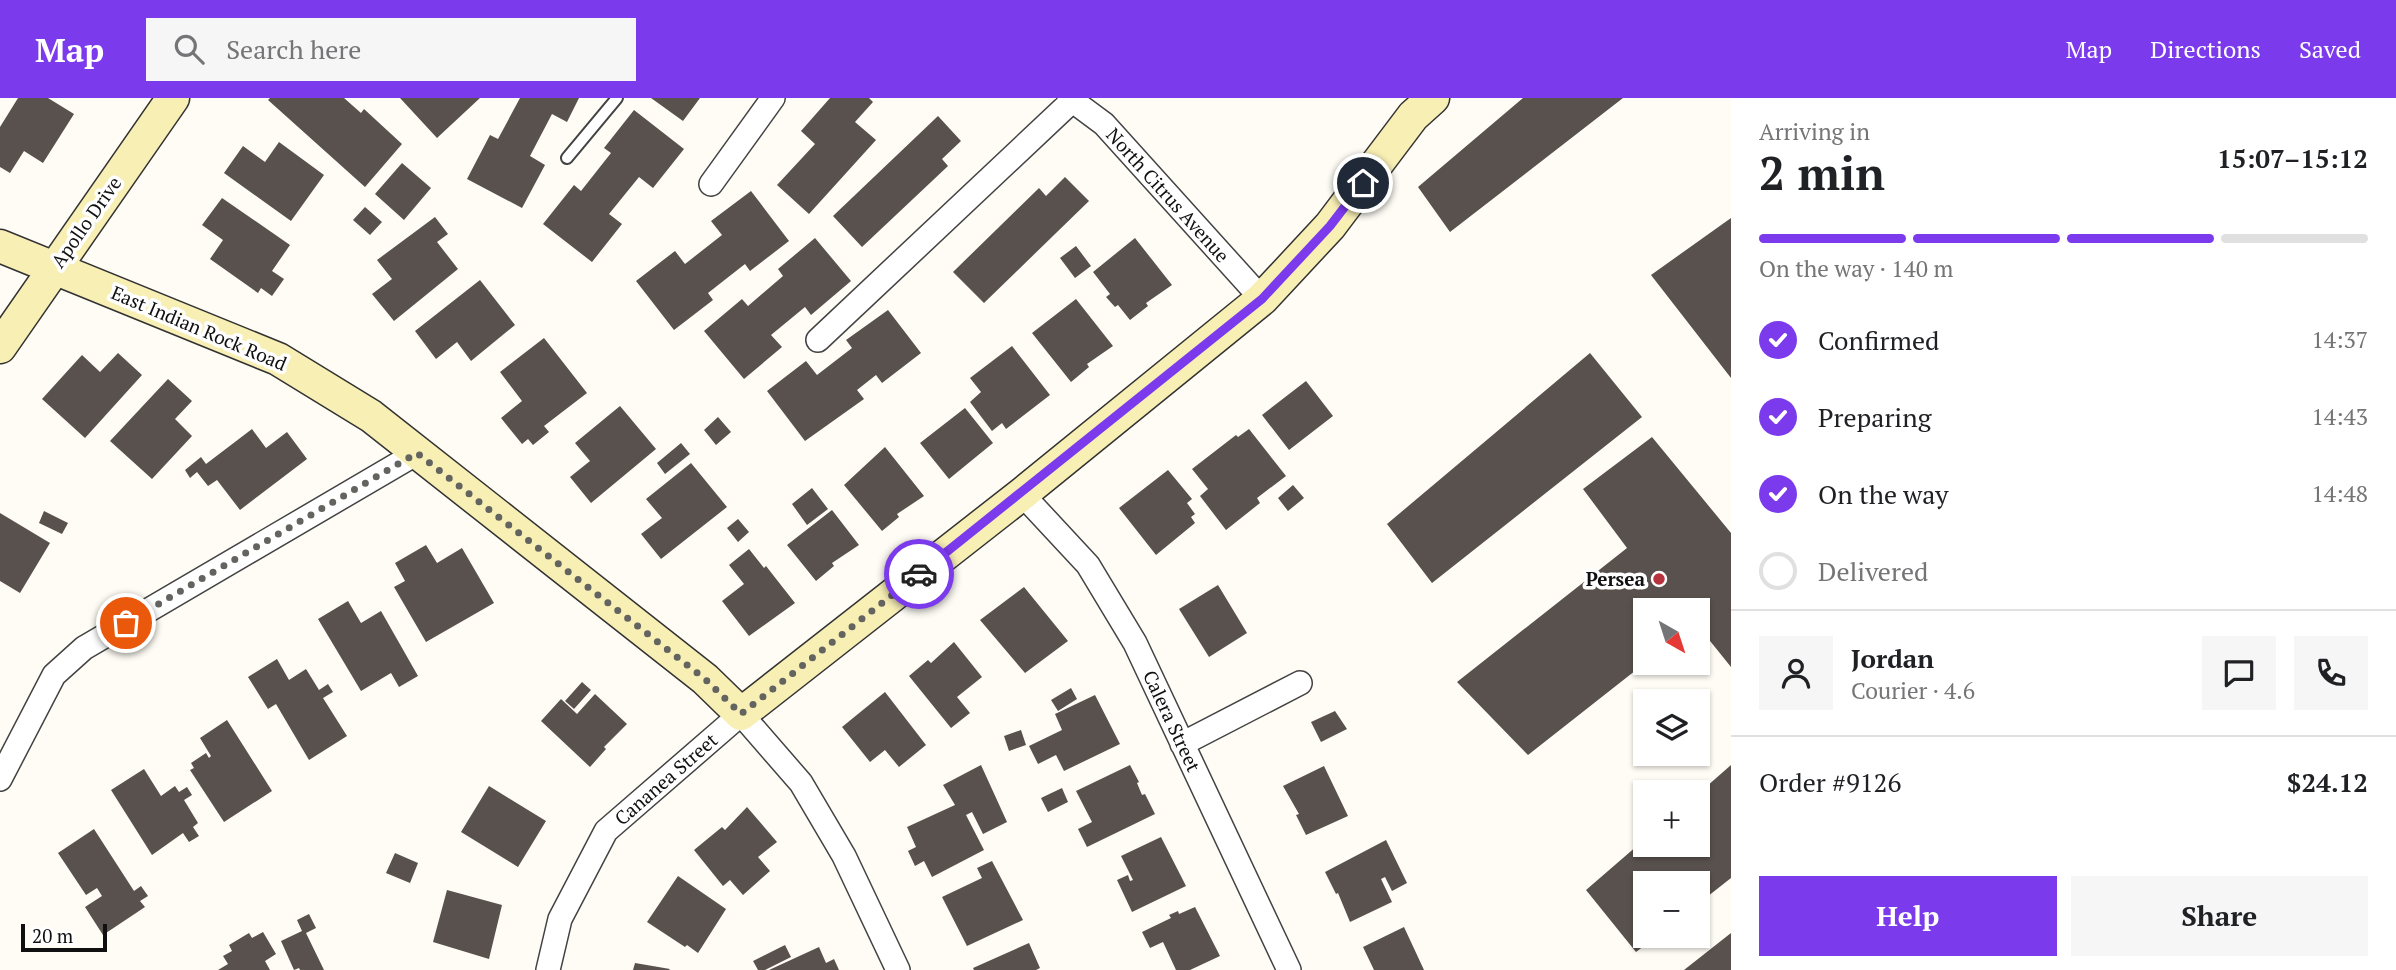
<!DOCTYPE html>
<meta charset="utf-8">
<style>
:root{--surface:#fff;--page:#f6f6f6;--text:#202124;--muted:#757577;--line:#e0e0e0;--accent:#7c3aed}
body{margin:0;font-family:"PT Serif",serif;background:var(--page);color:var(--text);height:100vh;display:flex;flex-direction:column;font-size:26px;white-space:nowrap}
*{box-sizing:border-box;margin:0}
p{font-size:23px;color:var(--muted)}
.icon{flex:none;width:38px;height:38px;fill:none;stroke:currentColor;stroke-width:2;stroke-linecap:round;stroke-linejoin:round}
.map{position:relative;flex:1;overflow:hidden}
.sheet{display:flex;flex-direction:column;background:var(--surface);width:665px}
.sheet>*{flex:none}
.needle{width:46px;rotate:141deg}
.tools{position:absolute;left:1633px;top:500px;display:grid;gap:14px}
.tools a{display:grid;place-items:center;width:77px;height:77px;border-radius:0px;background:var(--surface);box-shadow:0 2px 5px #0004;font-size:35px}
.scale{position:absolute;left:21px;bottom:18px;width:86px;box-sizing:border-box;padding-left:7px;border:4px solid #101010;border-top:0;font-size:19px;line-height:24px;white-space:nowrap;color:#101010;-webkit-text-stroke:5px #fff;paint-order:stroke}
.pin{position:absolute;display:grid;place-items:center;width:60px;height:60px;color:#fff;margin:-30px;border:4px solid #fff;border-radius:50%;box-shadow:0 2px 7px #0007}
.courier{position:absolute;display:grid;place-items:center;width:70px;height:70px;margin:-35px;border:5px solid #7c3aed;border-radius:50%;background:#fff;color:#222;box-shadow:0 2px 9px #0007}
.headline em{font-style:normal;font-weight:800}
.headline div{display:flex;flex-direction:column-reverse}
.headline{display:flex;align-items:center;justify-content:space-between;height:119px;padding:0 28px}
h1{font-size:46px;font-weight:800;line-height:52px}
.bar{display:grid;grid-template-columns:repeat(4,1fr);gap:10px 7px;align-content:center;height:84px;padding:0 28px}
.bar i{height:9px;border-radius:5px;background:var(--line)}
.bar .on{background:var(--accent)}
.bar p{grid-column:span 4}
.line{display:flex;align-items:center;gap:18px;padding:0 28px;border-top:2px solid var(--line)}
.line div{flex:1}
.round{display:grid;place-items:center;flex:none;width:74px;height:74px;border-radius:0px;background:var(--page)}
ol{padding:0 28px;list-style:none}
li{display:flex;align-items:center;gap:21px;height:77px}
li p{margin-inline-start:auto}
li .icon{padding:7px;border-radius:50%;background:var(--accent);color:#fff;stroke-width:4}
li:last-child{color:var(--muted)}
li i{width:38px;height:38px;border:4px solid var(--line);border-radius:50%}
.button{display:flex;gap:14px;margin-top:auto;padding:14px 28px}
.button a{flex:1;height:80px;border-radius:0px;background:var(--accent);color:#fff;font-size:28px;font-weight:800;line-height:80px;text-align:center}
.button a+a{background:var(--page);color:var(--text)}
header{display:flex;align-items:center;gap:42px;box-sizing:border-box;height:98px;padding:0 35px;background:var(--accent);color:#fff}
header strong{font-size:33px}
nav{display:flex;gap:38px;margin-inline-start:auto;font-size:24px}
.search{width:490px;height:63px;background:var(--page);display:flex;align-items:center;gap:18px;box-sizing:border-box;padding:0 24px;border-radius:0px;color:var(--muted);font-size:26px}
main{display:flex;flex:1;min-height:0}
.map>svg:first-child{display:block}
.building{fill:#58514d}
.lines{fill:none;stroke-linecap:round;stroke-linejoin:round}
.lane-casing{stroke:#434343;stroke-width:14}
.street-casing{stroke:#434343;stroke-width:26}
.secondary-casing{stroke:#323232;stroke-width:35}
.lane{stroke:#fff;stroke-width:10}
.street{stroke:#fff;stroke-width:23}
.secondary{stroke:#f8efb5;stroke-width:32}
.done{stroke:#636360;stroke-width:7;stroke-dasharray:0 12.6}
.route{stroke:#7c3aed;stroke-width:9}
.poi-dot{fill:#b6333d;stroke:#fff;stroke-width:2.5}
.labels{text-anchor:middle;stroke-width:7;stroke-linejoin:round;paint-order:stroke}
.street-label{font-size:19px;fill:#101010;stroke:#fff}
.poi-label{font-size:19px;font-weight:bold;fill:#101010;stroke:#fff;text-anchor:end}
</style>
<header>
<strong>Map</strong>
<div class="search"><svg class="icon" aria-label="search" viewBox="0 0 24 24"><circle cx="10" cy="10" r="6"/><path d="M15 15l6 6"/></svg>Search here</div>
<nav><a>Map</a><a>Directions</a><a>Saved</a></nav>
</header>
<main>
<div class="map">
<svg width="1731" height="872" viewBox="0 0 1731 872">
<rect width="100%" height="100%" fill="#fefcf4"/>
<path class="building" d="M 18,0 L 48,0 L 74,16 L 43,65 L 24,53 L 10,75 L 0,69 L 0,29 Z
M 270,0 L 344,0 L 361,15 L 364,11 L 402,46 L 365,89 L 268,2 Z
M 400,0 L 480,0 L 437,40 Z
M 520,0 L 579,0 L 567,24 L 552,16 L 530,58 L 545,67 L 522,110 L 467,81 L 490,37 L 498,41 Z
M 651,0 L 700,0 L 683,23 Z
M 830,0 L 869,0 L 873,4 L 855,24 L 876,42 L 809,116 L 777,87 L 815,46 L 801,33 Z
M 1523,0 L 1623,0 L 1450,134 L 1418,89 Z
M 634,12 L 684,51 L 653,90 L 639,79 L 609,116 L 622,126 L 592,164 L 543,126 L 574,87 L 581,93 L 611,55 L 604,50 Z
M 938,18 L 961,43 L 942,61 L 948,68 L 862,149 L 833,118 Z
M 279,44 L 324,77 L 291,123 L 224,75 L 243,48 L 265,64 Z
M 402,65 L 431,90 L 404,122 L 375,96 Z
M 1065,79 L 1089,103 L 984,205 L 953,174 L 1039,90 L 1046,98 Z
M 751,93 L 789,143 L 750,173 L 745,166 L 708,195 L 713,202 L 674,232 L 636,183 L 675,153 L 685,166 L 722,137 L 711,123 Z
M 222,100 L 290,147 L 272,173 L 284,181 L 272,198 L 261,190 L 258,195 L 210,161 L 223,142 L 202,127 Z
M 365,109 L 382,124 L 370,137 L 353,122 Z
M 435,119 L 448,136 L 437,144 L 458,171 L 394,223 L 372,196 L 392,181 L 377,162 Z
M 1731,120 L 1731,280 L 1651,177 Z
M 815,140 L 851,183 L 811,217 L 805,209 L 771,237 L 782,249 L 744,281 L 704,233 L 742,201 L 748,208 L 783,178 L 778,171 Z
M 1135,140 L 1172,187 L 1146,205 L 1148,208 L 1130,222 L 1118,207 L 1115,209 L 1106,199 L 1110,196 L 1093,174 Z
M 1076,148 L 1091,168 L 1075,180 L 1060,160 Z
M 480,182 L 515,227 L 471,263 L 457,244 L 436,261 L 415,233 Z
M 1076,201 L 1113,248 L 1087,266 L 1089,269 L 1071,284 L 1032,235 Z
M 888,212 L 921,255 L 882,285 L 876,277 L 857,292 L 864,301 L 805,343 L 767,293 L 806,263 L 817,277 L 852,250 L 846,242 Z
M 544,240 L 587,295 L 544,328 L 549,334 L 533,347 L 528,341 L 522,346 L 501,320 L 522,303 L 500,274 Z
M 1012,248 L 1050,297 L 1006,331 L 1002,325 L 992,333 L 970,304 L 981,294 L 970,280 Z
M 118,255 L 142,277 L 85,340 L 42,301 L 82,257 L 100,274 Z
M 1590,255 L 1642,319 L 1432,485 L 1387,426 Z
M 168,281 L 192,303 L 175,321 L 192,338 L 152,381 L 110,343 Z
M 1306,283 L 1333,318 L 1289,352 L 1262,317 Z
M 620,308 L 656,351 L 591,405 L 570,379 L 590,363 L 575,345 Z
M 965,310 L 993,345 L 949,381 L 920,345 Z
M 718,319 L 731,334 L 716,347 L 704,332 Z
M 252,331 L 266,350 L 287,334 L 307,361 L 240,412 L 217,382 L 208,388 L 197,374 L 190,380 L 185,372 L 201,359 L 206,366 Z
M 1249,331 L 1286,378 L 1257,400 L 1260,405 L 1226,432 L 1200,398 L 1208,391 L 1192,371 L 1236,337 L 1238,339 Z
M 1652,339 L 1731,435 L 1731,569 L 1698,528 L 1698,513 L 1645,513 L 1645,565 L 1528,657 L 1457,584 L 1627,450 L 1583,391 Z
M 681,345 L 690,356 L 665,376 L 657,365 Z
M 885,349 L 924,398 L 897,416 L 899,419 L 882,433 L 844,387 Z
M 691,365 L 727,409 L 661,461 L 641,436 L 662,420 L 646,401 Z
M 1168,372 L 1192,401 L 1187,405 L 1195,416 L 1191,419 L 1195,425 L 1156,457 L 1119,410 Z
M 1293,387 L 1304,400 L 1288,413 L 1278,400 Z
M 812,390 L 828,411 L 807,427 L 792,406 Z
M 832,412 L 859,447 L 832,465 L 834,468 L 816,483 L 787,447 Z
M 44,413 L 68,425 L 62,436 L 39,425 Z
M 0,415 L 50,445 L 20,495 L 0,483 Z
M 738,421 L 749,434 L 738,444 L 727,430 Z
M 426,447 L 437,465 L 462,450 L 494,505 L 426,544 L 394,489 L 405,483 L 395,465 Z
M 749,451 L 764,470 L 766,468 L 795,505 L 749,538 L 722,503 L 744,486 L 729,467 Z
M 1218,487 L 1247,535 L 1209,559 L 1179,511 Z
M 1024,489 L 1068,543 L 1025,575 L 980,522 Z
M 348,503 L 361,525 L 381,513 L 418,578 L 399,589 L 391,575 L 361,593 L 318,521 Z
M 954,544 L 982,579 L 957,599 L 970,615 L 951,630 L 909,578 L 928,562 L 931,565 Z
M 277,561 L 289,582 L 306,571 L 319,592 L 328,586 L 333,594 L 323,600 L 347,638 L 309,662 L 276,606 L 268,611 L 248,579 Z
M 582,584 L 591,592 L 574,611 L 565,603 Z
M 1071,590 L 1077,601 L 1058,613 L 1051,602 Z
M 885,594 L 926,647 L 899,669 L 885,652 L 870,664 L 842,629 Z
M 595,596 L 627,626 L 604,649 L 606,651 L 590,669 L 541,623 L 561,601 L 577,616 Z
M 1095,597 L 1120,646 L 1064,673 L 1056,657 L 1038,666 L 1029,648 L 1062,632 L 1055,616 Z
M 1335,613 L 1347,631 L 1321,644 L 1311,624 Z
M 227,622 L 272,693 L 224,724 L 190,672 L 194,670 L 191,665 L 206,655 L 209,660 L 211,658 L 200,640 Z
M 1021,632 L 1026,647 L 1009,653 L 1004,638 Z
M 981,667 L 1007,724 L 983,736 L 972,714 L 966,717 L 984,752 L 932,779 L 924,763 L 915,768 L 908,753 L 916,749 L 907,729 L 955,707 L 943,687 Z
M 1130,667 L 1139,684 L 1137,685 L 1142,697 L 1145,696 L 1155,716 L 1087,749 L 1078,731 L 1092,724 L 1076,693 Z
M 1731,667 L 1731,780 L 1698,806 L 1698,786 L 1645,786 L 1645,838 L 1657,838 L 1636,854 L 1586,792 L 1645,741 L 1645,747 L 1698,747 L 1698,696 Z
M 1324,668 L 1348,718 L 1306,737 L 1296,717 L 1299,716 L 1283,688 Z
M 144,671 L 161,698 L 175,688 L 179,694 L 187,689 L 192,697 L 184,702 L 198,725 L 193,729 L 199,738 L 189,744 L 183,735 L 152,757 L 111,692 Z
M 489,688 L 546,723 L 518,769 L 461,734 Z
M 1062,690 L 1068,704 L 1048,714 L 1041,700 Z
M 747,709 L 777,744 L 758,759 L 770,773 L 743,797 L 730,782 L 723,788 L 694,752 L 722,729 L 725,732 Z
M 94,731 L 134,793 L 141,788 L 148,798 L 140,803 L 145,809 L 103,837 L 85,809 L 102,798 L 97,790 L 86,797 L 58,755 Z
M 1161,739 L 1186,788 L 1132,814 L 1117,782 L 1128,777 L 1130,783 L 1133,782 L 1121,758 Z
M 1386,742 L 1407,785 L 1392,793 L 1385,779 L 1381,781 L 1392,804 L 1350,824 L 1338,795 L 1336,796 L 1325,774 Z
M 395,755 L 418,765 L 410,785 L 386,775 Z
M 992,763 L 1023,822 L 967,848 L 942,799 L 982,780 L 977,770 Z
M 678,778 L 726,811 L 698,855 L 687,847 L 685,849 L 647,824 Z
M 447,792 L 502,807 L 489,861 L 433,844 Z
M 1195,809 L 1220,858 L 1190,872 L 1176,872 L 1163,844 L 1150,850 L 1142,834 L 1171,820 L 1169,817 L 1178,813 L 1179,816 Z
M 309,816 L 316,830 L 306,835 L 324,872 L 300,872 L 299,870 L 294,872 L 281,843 L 302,833 L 297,822 Z
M 1404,829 L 1424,872 L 1374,872 L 1363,849 Z
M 263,834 L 276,856 L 265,863 L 270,872 L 218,872 L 228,866 L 223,858 L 232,853 L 229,847 L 249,835 L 252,840 Z
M 1731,835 L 1731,872 L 1684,872 Z
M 1029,845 L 1040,870 L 1036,872 L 974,872 L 973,870 Z
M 785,847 L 791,859 L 765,872 L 758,872 L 753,863 Z
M 819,849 L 826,865 L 834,861 L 839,872 L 769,872 Z
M 635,865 L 670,871 L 669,872 L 633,872 Z"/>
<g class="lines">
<g class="lane-casing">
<path id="lane" d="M 567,60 L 617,0"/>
</g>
<g class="street-casing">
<path id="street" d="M 1069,0 L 1104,26 L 1262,201
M 711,86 L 773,0
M 818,242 L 1073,2
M 1022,396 L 1088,467 L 1135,545 L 1289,872
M 1182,646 L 1300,585
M 0,681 L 54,577 L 84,550 L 417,355
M 548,872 L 560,821 L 606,733 L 741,616 L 801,685 L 844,758 L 898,872"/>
</g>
<g class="secondary-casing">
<path id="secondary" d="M 0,148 L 278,261 L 371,318 L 705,581 L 741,616 L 1022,396 L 1262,201 L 1330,128 L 1413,18 L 1433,0
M 0,249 L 173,0"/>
</g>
<use href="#lane" class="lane"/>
<use href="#street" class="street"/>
<use href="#secondary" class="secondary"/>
</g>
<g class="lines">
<path class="done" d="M 126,525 L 417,355 L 705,581 L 741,616 L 919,476"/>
<path class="route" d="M 919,476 L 1262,201 L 1330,128 L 1363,85"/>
</g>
<circle class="poi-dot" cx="1659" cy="481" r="7"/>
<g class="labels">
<g class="street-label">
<text transform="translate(1168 97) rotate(48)" y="7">North Citrus Avenue</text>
<text transform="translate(86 124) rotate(-55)" y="7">Apollo Drive</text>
<text transform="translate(199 230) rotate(23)" y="7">East Indian Rock Road</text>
<text transform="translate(1172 623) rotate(65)" y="7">Calera Street</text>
<text transform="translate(666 681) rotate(-41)" y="7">Cananea Street</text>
</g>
<g class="poi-label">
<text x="1645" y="488">Persea</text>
</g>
</g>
</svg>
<div class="tools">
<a><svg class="needle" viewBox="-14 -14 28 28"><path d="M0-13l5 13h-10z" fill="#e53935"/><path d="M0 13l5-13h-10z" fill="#757577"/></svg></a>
<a><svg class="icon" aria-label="layers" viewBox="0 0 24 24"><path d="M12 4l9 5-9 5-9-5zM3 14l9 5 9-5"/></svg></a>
<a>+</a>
<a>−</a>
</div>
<div class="scale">20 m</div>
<div class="pin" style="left:126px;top:525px;background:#ea580c"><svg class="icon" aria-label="bag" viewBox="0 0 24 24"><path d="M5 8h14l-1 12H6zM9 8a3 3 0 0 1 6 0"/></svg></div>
<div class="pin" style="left:1363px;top:85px;background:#1f2937"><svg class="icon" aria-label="home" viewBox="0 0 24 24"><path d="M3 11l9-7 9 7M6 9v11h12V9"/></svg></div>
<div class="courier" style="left:919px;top:476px"><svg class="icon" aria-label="car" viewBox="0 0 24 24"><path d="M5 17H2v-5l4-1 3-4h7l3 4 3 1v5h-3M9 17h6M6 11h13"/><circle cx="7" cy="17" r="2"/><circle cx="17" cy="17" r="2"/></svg></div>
</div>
<section class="sheet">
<div class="headline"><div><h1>2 min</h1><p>Arriving in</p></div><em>15:07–15:12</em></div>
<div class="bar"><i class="on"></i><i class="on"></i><i class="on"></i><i></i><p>On the way · 140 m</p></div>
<ol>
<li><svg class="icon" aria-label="check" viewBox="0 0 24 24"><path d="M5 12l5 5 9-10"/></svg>Confirmed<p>14:37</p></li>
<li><svg class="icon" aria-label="check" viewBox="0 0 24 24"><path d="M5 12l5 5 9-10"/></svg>Preparing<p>14:43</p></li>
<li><svg class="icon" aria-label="check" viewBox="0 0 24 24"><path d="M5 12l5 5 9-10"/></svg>On the way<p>14:48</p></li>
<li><i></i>Delivered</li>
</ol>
<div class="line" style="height:126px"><a class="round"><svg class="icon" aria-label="person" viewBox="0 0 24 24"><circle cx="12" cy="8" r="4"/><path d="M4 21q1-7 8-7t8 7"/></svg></a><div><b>Jordan</b><p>Courier · 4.6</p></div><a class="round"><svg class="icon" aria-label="chat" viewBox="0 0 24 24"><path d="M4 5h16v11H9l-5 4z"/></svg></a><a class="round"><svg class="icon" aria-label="phone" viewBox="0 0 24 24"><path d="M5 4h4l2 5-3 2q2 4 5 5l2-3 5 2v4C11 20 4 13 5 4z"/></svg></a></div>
<div class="line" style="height:91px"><div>Order #9126</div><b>$24.12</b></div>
<div class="button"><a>Help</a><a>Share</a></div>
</section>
</main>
